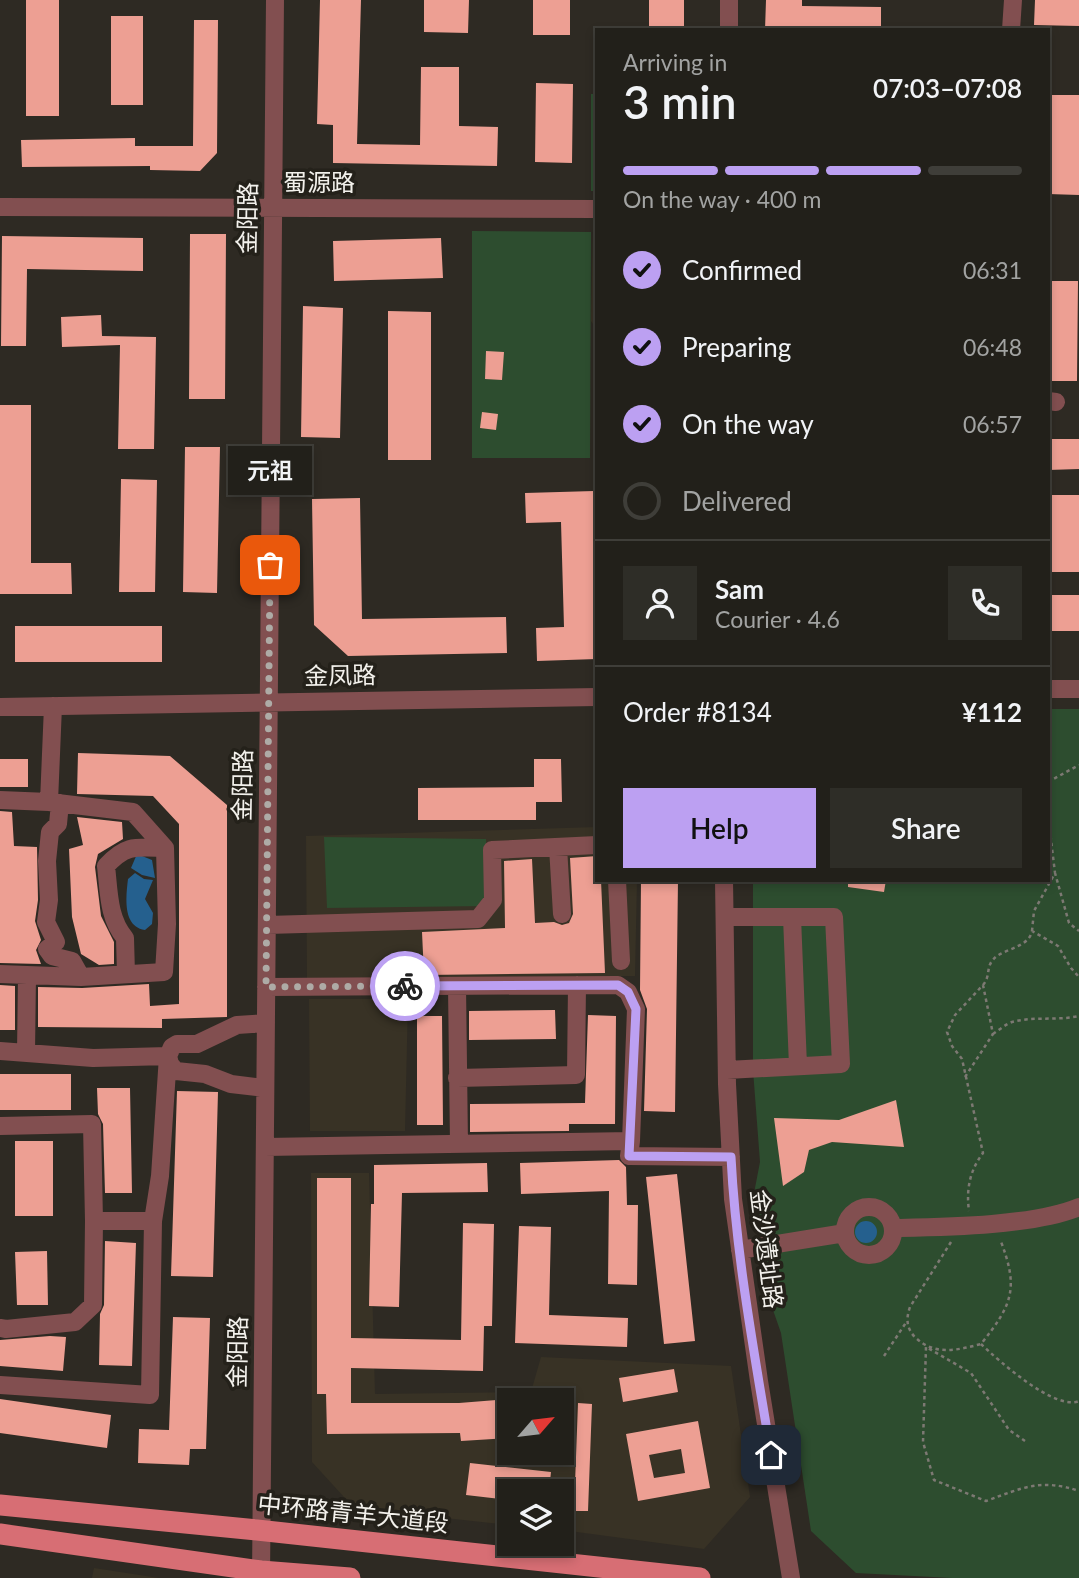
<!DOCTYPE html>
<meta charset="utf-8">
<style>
:root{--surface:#22201a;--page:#2e2d27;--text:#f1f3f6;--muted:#a2a3a2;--line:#3f3e39;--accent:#bca0f2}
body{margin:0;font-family:Lato,"Noto Sans SC",sans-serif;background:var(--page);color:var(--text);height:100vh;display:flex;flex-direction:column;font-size:26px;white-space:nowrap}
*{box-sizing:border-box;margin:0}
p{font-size:23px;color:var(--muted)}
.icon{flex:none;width:38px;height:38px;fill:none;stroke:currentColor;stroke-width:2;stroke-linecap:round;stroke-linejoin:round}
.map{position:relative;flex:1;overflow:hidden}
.panel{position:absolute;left:595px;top:28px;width:455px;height:854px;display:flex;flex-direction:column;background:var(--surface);border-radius:0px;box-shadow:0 4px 10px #0003,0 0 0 2px var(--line)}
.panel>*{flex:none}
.needle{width:46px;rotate:62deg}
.controls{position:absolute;left:497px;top:1388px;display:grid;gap:14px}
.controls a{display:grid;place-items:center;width:77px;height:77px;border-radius:0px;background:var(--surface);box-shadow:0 4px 10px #0003,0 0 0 2px var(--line);font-size:35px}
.pin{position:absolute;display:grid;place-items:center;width:60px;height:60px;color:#fff;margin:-30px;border-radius:14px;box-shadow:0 4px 10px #0006}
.courier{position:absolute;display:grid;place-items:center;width:70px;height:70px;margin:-35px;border:5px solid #bca0f2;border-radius:50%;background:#fff;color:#222;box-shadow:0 2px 9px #0007}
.bubble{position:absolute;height:49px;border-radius:0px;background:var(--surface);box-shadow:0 4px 10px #0003,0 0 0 2px var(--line);font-size:23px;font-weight:600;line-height:49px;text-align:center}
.summary em{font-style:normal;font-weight:600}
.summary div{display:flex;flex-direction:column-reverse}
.summary{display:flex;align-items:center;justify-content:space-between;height:119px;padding:0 28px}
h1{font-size:46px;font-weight:600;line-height:52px}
.bar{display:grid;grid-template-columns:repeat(4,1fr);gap:10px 7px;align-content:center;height:84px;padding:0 28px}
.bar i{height:9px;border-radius:5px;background:var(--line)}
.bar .current{background:var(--accent)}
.bar p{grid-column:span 4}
.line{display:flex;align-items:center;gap:18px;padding:0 28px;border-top:2px solid var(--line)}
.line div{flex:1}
.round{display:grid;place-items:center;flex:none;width:74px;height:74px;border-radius:0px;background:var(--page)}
ol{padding:0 28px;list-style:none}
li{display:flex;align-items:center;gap:21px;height:77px}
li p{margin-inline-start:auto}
li .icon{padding:7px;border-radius:50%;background:var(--accent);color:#111;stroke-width:4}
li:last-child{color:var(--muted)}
li i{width:38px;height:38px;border:4px solid var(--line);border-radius:50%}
.action{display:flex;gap:14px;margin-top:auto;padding:14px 28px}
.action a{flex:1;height:80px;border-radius:0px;background:var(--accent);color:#111;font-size:28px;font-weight:600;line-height:80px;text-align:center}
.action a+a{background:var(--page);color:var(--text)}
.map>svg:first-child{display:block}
.built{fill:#383225;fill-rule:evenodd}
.green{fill:#2d4d2f}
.water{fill:#25608e}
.building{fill:#ed9f93;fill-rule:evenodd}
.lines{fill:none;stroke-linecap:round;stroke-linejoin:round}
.path{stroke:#7d7973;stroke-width:2.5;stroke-dasharray:3.5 3.5;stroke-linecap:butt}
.minor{stroke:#824f50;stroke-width:18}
.major{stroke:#d76e74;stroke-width:21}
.done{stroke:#aeaba6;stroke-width:7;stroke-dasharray:0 12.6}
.route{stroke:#bca0f2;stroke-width:9}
.labels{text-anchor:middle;stroke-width:7;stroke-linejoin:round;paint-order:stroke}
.street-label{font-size:24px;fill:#f3f1ec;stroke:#24211a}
</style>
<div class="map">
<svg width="1079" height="1578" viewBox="0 0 1079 1578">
<rect width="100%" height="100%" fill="#2e2a23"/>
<path class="built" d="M 593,232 L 597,232 L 597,330 L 591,321 Z
M 597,827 L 597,880 L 637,880 L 635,976 L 307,978 L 306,836 Z
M 309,999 L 408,999 L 405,1131 L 310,1131 Z
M 311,1173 L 369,1173 L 375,1394 L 531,1392 L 541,1357 L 731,1366 L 750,1497 L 704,1549 L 562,1530 L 562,1491 L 509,1491 L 509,1525 L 354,1508 L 312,1462 ZM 509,1400 L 562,1400 L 562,1452 L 509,1452 Z
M 94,1568 L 159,1578 L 92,1578 Z"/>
<path class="green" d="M 591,94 L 597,94 L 597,191 L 591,191 Z
M 472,231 L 591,232 L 590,458 L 472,458 Z
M 1048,709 L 1079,709 L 1079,1578 L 952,1578 L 856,1573 L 811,1531 L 781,1333 L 773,1310 L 755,1188 L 760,1162 L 753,1070 L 753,880 L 1048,880 Z
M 324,837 L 486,839 L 486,906 L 327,908 Z"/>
<path class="water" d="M 137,854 L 152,860 L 155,878 L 142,875 L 131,868 Z
M 135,873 L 144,879 L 153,880 L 145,899 L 153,913 L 152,924 L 145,930 C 122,927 126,896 128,879 Z
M855 1232a11 11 0 1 1 22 0a11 11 0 1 1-22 0Z"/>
<path class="building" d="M 26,0 L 59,0 L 59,116 L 26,116 Z
M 320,0 L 361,0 L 357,144 L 420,145 L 421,67 L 459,67 L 459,126 L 498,127 L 497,166 L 333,163 L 333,125 L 317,124 Z
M 424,0 L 469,0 L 468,33 L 424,32 Z
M 533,0 L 570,0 L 570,35 L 533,35 Z
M 649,0 L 684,0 L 684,30 L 649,30 Z
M 766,0 L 802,0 L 802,6 L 881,7 L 881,30 L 765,30 Z
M 1035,0 L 1079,0 L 1079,26 L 1034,25 Z
M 111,16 L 143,16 L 143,105 L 111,105 Z
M 194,20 L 218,20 L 217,153 L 200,171 L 150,170 L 150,166 L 22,167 L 21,140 L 135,138 L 135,146 L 193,146 Z
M 536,83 L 573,84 L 572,163 L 535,162 Z
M 1049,95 L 1079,95 L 1079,195 L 1048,194 Z
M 190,234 L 226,234 L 225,399 L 189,399 Z
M 2,236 L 143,238 L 143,271 L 27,269 L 26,346 L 1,346 Z
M 441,238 L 443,278 L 334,281 L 333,241 Z
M 1048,281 L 1078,281 L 1077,381 L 1048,381 Z
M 303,306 L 343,308 L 340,438 L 301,437 Z
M 388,311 L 431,312 L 431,460 L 388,460 Z
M 101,315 L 102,336 L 156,337 L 154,449 L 118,449 L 120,345 L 62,347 L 61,317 Z
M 486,351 L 504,352 L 502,380 L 485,379 Z
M 0,405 L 31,405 L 31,563 L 71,563 L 72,594 L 0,594 Z
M 482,412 L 498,414 L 496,430 L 480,428 Z
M 1048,439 L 1079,439 L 1079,469 L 1048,470 Z
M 185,447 L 220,447 L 217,593 L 183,592 Z
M 121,479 L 157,480 L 155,592 L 119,592 Z
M 594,491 L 597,659 L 537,661 L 536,628 L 564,627 L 561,522 L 526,523 L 525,493 Z
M 1048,495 L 1079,495 L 1079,572 L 1048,572 Z
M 360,498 L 362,619 L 506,617 L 507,653 L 348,656 L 314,625 L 312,499 Z
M 1048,595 L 1079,595 L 1079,631 L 1048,631 Z
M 15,626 L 162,626 L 162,662 L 15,662 Z
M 78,753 L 170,756 L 227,805 L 227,1017 L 162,1019 L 162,1028 L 38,1027 L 38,987 L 82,988 L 149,984 L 150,1006 L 179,1004 L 179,824 L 153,796 L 77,794 Z
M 0,759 L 28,759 L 28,787 L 0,787 Z
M 534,759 L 561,759 L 562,802 L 536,802 L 536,820 L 418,820 L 418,788 L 534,787 Z
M 0,811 L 12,812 L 14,846 L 37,847 L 38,900 L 35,921 L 41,940 L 36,950 L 41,964 L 0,963 Z
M 77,817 L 122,822 L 123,839 L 98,854 L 95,867 L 101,916 L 114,942 L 114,964 L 99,965 L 81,954 L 72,917 L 69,849 L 83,845 Z
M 597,856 L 597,880 L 601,880 L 605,973 L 424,975 L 422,932 L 505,928 L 504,861 L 532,859 L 535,923 L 554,922 L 562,925 L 569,923 L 573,914 L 570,858 Z
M 641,880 L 678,880 L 675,1112 L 644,1111 L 647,1009 L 640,990 Z
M 848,880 L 886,880 L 884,892 L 848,887 Z
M 0,985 L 15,986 L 15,1030 L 0,1030 Z
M 555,1010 L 556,1039 L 469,1040 L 469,1011 Z
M 588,1015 L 616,1016 L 615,1124 L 569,1124 L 569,1131 L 470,1132 L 470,1104 L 585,1103 Z
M 417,1016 L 442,1016 L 443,1125 L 417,1125 Z
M 0,1074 L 71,1074 L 71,1110 L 0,1110 Z
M 97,1088 L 130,1088 L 132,1193 L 105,1193 L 103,1124 L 98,1114 Z
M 177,1091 L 218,1092 L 213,1277 L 171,1276 Z
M 896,1100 L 904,1147 L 832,1142 L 809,1150 L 804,1172 L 783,1186 L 774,1118 L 839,1120 Z
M 15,1141 L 53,1141 L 53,1216 L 15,1216 Z
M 619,1160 L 626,1167 L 627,1205 L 638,1205 L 637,1285 L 608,1284 L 609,1191 L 521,1194 L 520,1163 Z
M 487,1163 L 488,1192 L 402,1193 L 399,1307 L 369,1306 L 371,1204 L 374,1204 L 374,1165 Z
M 677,1174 L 695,1341 L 664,1344 L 646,1177 Z
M 317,1178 L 351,1178 L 351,1338 L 461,1340 L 463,1223 L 494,1224 L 492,1326 L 484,1326 L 483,1371 L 351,1368 L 351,1403 L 459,1403 L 509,1399 L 509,1438 L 461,1441 L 460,1433 L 327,1434 L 326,1394 L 317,1394 Z
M 519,1226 L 551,1227 L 549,1315 L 628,1318 L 627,1347 L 515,1343 Z
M 105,1241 L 136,1243 L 132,1366 L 99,1365 L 100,1314 L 104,1305 Z
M 47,1251 L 48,1305 L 17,1305 L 15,1252 Z
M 173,1317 L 210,1318 L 206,1449 L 190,1449 L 189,1465 L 138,1463 L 139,1429 L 169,1430 Z
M 50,1336 L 66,1337 L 63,1371 L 0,1366 L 0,1340 Z
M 674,1369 L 678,1392 L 623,1402 L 619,1378 Z
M 0,1399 L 111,1415 L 107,1448 L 0,1433 Z
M 578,1403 L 592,1404 L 588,1511 L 574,1511 Z
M 698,1421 L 710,1488 L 638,1501 L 626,1434 ZM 681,1449 L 685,1473 L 654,1478 L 649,1455 Z
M 470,1463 L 551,1472 L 549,1491 L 509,1491 L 509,1500 L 466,1495 Z"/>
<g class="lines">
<path class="path" d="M 1048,782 L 1079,765
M 1048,815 L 1055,873
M 1032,931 L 1034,911 L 1055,873 L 1069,923 L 1079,931
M 983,985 C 992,974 984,966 997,956 C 1009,948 1029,946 1032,931 L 1058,946 L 1071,968 L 1079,977
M 993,1034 C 999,1030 1006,1024 1012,1022 C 1034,1016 1057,1021 1079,1016
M 965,1077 L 993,1034 L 983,985 L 955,1015 L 947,1032 L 952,1046 L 962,1059 L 983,1153 C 970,1170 966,1189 969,1211
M 951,1242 L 910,1307 C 906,1318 906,1329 916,1338 C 935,1356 958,1350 981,1344 C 1013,1304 1019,1288 1000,1239
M 981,1344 C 999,1361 1055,1411 1079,1401
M 884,1356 L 907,1321
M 1025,1441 L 1009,1430 L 971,1373 L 926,1347 L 923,1442 L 934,1480 L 986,1501 C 1022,1488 1041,1478 1079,1491"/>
<path class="minor" d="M 729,30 L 729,0
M 1011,30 L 1013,0
M 0,207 L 597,209
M 1048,401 L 1056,402
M 1048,689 L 1079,689
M 0,707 L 597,697
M 0,800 L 49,802 L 133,812 L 165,848 L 167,924 L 164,972 L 81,977 L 0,974
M 49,802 L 53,706
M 60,803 L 58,824 L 50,832 L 47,861 L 49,900 L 46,922 L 56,942 L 47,949 L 52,956 L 72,961 L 81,977
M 558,847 L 562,914
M 617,880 L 621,961
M 724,880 L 727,1084 L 733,1199 L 759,1381 L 791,1578
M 725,917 L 834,917 L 841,1064 L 727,1070
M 792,917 L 798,1066
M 267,925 L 478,919 L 493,900 L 492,850 L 597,845
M 126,974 L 125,938 C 108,918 109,891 106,866 C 126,844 136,847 165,848
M 457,986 L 459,1144
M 266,987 L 618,985 L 628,992 L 636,1009 L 631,1141
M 0,1051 L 93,1058 L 168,1056 L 172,1047 L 177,1044 L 197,1044 L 237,1025 L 266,1023
M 26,1053 L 27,976
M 168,1056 L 170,1064 L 176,1071 L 205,1074 L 231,1084 L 265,1088
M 457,1078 L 576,1075 L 577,985
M 0,1126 L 92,1124 L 94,1221
M 265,1147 L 631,1141 L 629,1156 L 731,1157
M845 1231a24 24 0 1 1 48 0a24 24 0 1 1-48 0Z
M 894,1228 C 945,1227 1033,1226 1079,1207
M 740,1250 L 845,1233
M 0,1328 L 6,1329 L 75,1322 L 93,1305 L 94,1221 L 153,1221 L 160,1176 L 168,1056
M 0,1385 L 150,1395 L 153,1221
M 261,1578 L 275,0"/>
<path class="major" d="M 0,1505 L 257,1530 L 700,1578
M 0,1534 L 261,1571 L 350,1578"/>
</g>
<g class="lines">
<path class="done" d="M 270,565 L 266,987 L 405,986"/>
<path class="route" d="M 405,986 L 618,985 L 628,992 L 636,1009 L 629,1156 L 731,1157 C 736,1257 755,1356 771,1455"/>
</g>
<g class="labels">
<g class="street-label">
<text x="319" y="191">蜀源路</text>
<text transform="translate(248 218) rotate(-89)" y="8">金阳路</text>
<text transform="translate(340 676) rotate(-1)" y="8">金凤路</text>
<text transform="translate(243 785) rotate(-89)" y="8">金阳路</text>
<text transform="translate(766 1249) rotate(83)" y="8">金沙遗址路</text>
<text transform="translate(238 1352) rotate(-89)" y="8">金阳路</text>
<text transform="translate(353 1514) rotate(6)" y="8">中环路青羊大道段</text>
</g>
</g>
</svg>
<div class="controls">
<a><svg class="needle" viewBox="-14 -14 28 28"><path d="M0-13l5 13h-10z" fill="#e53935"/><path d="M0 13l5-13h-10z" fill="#a2a3a2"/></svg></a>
<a><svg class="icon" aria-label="layers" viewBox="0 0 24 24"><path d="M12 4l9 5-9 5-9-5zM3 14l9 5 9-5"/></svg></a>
</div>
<div class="pin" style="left:270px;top:565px;background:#ea580c"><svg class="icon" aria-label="bag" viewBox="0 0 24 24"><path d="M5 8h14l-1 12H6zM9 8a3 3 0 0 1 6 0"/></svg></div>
<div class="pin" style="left:771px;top:1455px;background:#1f2937"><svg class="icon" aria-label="home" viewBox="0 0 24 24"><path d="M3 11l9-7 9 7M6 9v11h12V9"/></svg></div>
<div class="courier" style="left:405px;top:986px"><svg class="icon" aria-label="bike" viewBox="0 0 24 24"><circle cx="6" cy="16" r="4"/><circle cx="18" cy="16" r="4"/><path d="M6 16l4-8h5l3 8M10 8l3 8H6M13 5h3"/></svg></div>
<div class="bubble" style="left:228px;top:446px;width:84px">元祖</div>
<section class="panel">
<div class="summary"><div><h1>3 min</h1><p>Arriving in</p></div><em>07:03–07:08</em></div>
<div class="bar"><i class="current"></i><i class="current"></i><i class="current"></i><i></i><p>On the way · 400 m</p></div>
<ol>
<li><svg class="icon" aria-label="check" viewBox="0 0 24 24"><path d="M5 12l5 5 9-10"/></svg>Confirmed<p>06:31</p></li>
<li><svg class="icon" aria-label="check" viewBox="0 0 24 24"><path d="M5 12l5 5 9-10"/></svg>Preparing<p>06:48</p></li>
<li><svg class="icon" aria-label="check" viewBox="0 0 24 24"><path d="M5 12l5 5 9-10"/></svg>On the way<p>06:57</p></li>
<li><i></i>Delivered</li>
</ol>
<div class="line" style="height:126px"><a class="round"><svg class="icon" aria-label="person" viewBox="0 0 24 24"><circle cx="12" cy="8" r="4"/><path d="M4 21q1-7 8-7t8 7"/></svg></a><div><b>Sam</b><p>Courier · 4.6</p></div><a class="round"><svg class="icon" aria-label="phone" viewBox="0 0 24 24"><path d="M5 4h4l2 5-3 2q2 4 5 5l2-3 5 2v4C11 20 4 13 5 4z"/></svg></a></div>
<div class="line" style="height:91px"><div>Order #8134</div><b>¥112</b></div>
<div class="action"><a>Help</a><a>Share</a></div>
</section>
</div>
